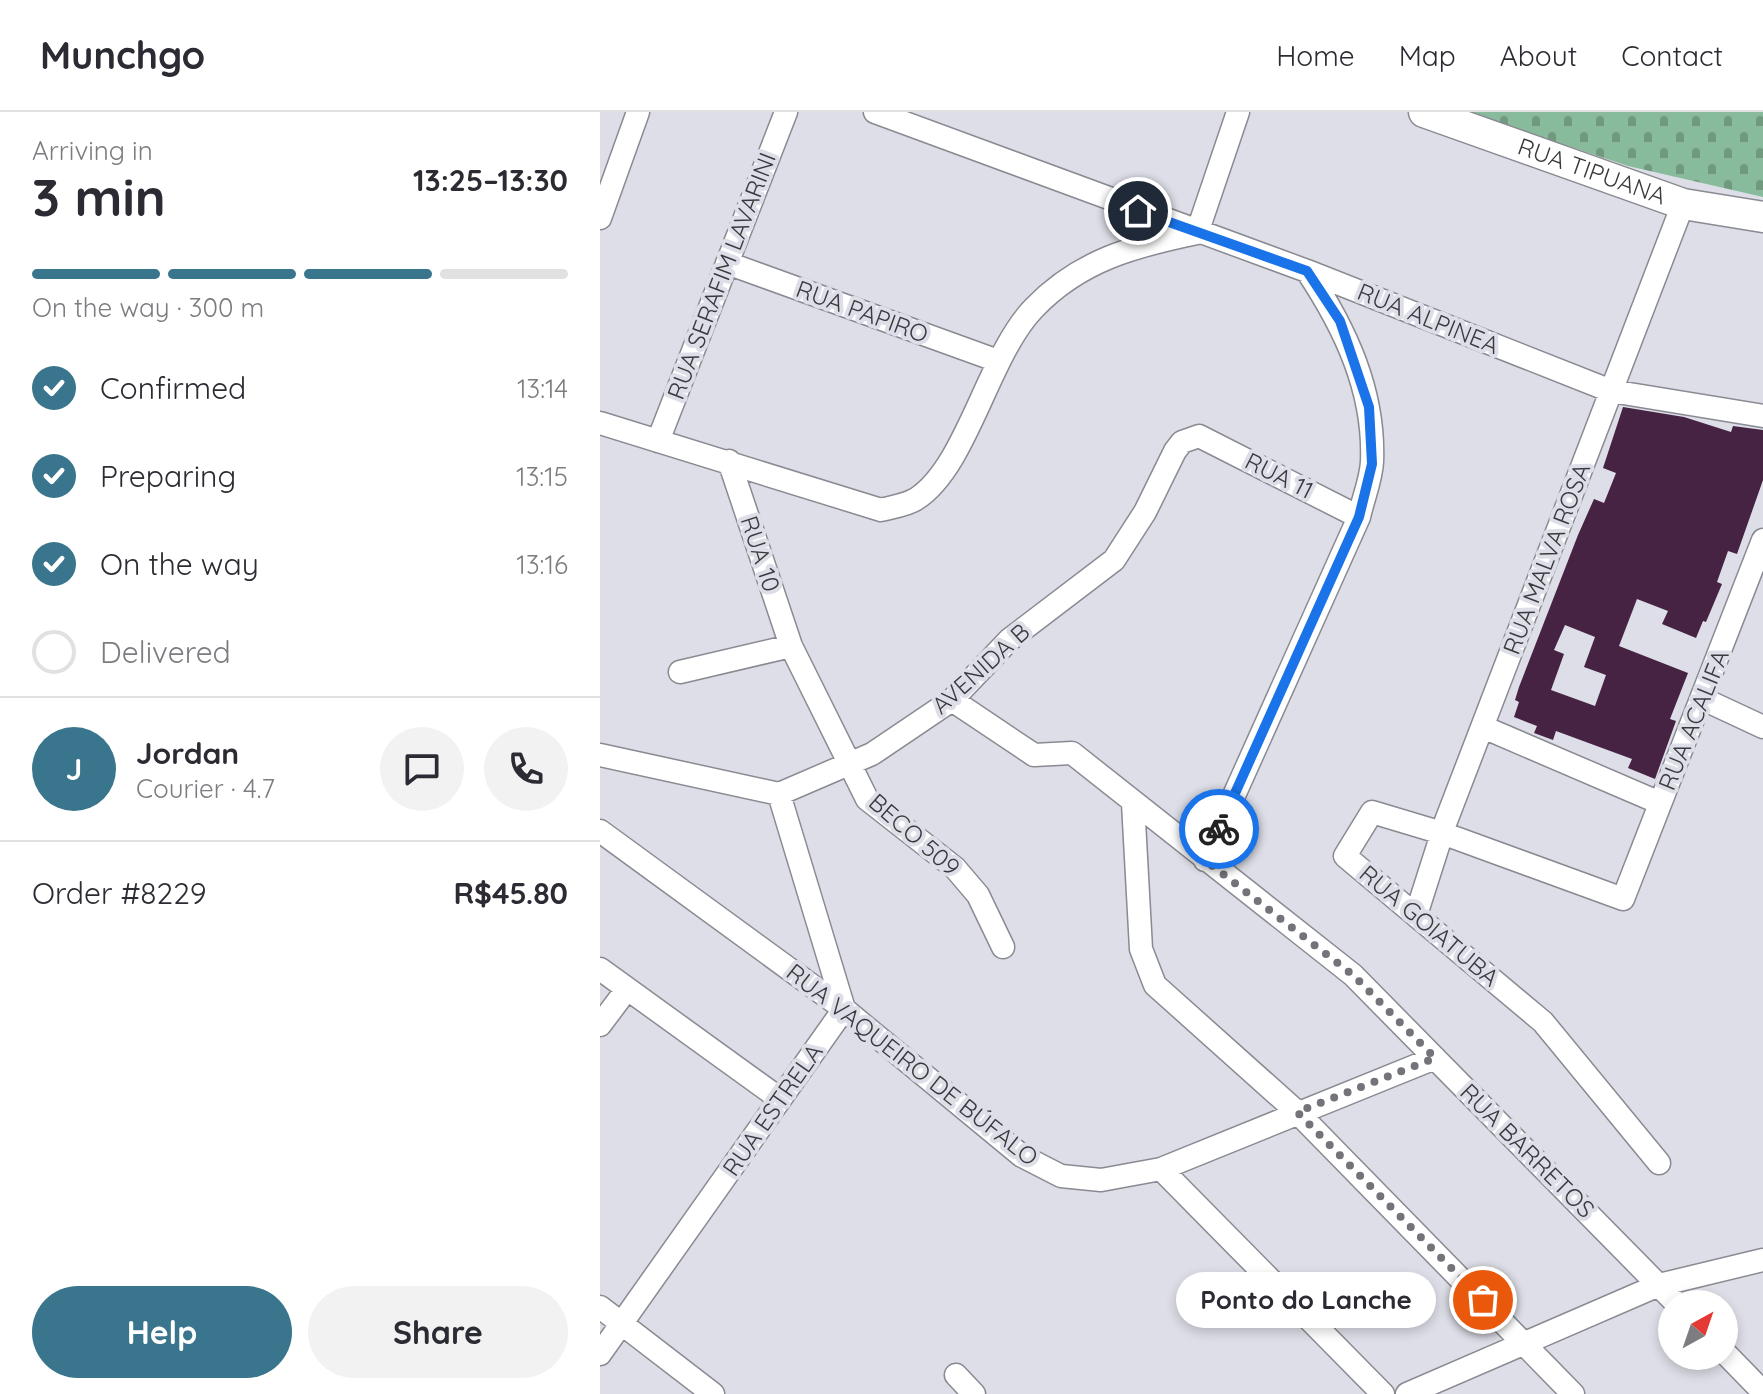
<!DOCTYPE html>
<meta charset="utf-8">
<style>
:root{--surface:#fff;--page:#f2f2f3;--text:#2b2b33;--muted:#7c7c81;--line:#e1e1e2;--accent:#39758c}
body{margin:0;font-family:Quicksand,sans-serif;background:var(--page);color:var(--text);height:100vh;display:flex;flex-direction:column;font-size:30px;white-space:nowrap}
*{box-sizing:border-box;margin:0}
p{font-size:26px;color:var(--muted)}
.icon{flex:none;width:44px;height:44px;fill:none;stroke:currentColor;stroke-width:2;stroke-linecap:round;stroke-linejoin:round}
.map{position:relative;flex:1;overflow:hidden}
.drawer{display:flex;flex-direction:column;background:var(--surface);width:600px}
.drawer>*{flex:none}
.needle{width:52px;rotate:40deg}
.fabs{position:absolute;left:1058px;top:1178px;display:grid;gap:16px}
.fabs a{display:grid;place-items:center;width:80px;height:80px;border-radius:50%;background:var(--surface);box-shadow:0 4px 12px #0003;font-size:40px}
.pin{position:absolute;display:grid;place-items:center;width:68px;height:68px;color:#fff;margin:-34px;border:4px solid #fff;border-radius:50%;box-shadow:0 2px 8px #0007}
.courier{position:absolute;display:grid;place-items:center;width:80px;height:80px;margin:-40px;border:6px solid #1a73e8;border-radius:50%;background:#fff;color:#222;box-shadow:0 2px 10px #0007}
.bubble{position:absolute;height:56px;border-radius:28px;background:var(--surface);box-shadow:0 4px 12px #0003;font-size:26px;font-weight:700;line-height:56px;text-align:center}
.headline em{font-style:normal;font-weight:700}
.headline div{display:flex;flex-direction:column-reverse}
.headline{display:flex;align-items:center;justify-content:space-between;height:136px;padding:0 32px}
h1{font-size:52px;font-weight:700;line-height:60px}
.bar{display:grid;grid-template-columns:repeat(4,1fr);gap:12px 8px;align-content:center;height:96px;padding:0 32px}
.bar i{height:10px;border-radius:6px;background:var(--line)}
.bar .current{background:var(--accent)}
.bar p{grid-column:span 4}
.line{display:flex;align-items:center;gap:20px;padding:0 32px;border-top:2px solid var(--line)}
.line div{flex:1}
.round{display:grid;place-items:center;flex:none;width:84px;height:84px;border-radius:42px;background:var(--page)}
ol{padding:0 32px;list-style:none}
li{display:flex;align-items:center;gap:24px;height:88px}
li p{margin-inline-start:auto}
li .icon{padding:8px;border-radius:50%;background:var(--accent);color:#fff;stroke-width:4}
li:last-child{color:var(--muted)}
li i{width:44px;height:44px;border:4px solid var(--line);border-radius:50%}
.button{display:flex;gap:16px;margin-top:auto;padding:16px 32px}
.button a{flex:1;height:92px;border-radius:48px;background:var(--accent);color:#fff;font-size:32px;font-weight:700;line-height:92px;text-align:center}
.button a+a{background:var(--page);color:var(--text)}
header{display:flex;align-items:center;gap:48px;box-sizing:border-box;height:112px;padding:0 40px;background:var(--surface);border-bottom:2px solid var(--line)}
header strong{font-size:38px}
nav{display:flex;gap:44px;margin-inline-start:auto;font-size:28px}
main{display:flex;flex:1;min-height:0}
.map>svg:first-child{display:block}
.cemetery{fill:url(#cemetery-stones)}
.building{fill:#462243;fill-rule:evenodd}
.lines{fill:none;stroke-linecap:round;stroke-linejoin:round}
.street-casing{stroke:#898a92;stroke-width:25}
.secondary-casing{stroke:#898a92;stroke-width:33}
.street{stroke:#fff;stroke-width:22}
.secondary{stroke:#fff;stroke-width:30}
.done{stroke:#737379;stroke-width:8;stroke-dasharray:0 14.4}
.route{stroke:#1a73e8;stroke-width:10}
.labels{text-anchor:middle;stroke-width:8;stroke-linejoin:round;paint-order:stroke}
.street-label{font-size:24px;fill:#3a3a3e;stroke:#dddee7}
</style>
<header>
<strong>Munchgo</strong>
<nav><a>Home</a><a>Map</a><a>About</a><a>Contact</a></nav>
</header>
<main>
<section class="drawer">
<div class="headline"><div><h1>3 min</h1><p>Arriving in</p></div><em>13:25–13:30</em></div>
<div class="bar"><i class="current"></i><i class="current"></i><i class="current"></i><i></i><p>On the way · 300 m</p></div>
<ol>
<li><svg class="icon" aria-label="check" viewBox="0 0 24 24"><path d="M5 12l5 5 9-10"/></svg>Confirmed<p>13:14</p></li>
<li><svg class="icon" aria-label="check" viewBox="0 0 24 24"><path d="M5 12l5 5 9-10"/></svg>Preparing<p>13:15</p></li>
<li><svg class="icon" aria-label="check" viewBox="0 0 24 24"><path d="M5 12l5 5 9-10"/></svg>On the way<p>13:16</p></li>
<li><i></i>Delivered</li>
</ol>
<div class="line" style="height:144px"><b class="round" style="background:var(--accent);color:#fff">J</b><div><b>Jordan</b><p>Courier · 4.7</p></div><a class="round"><svg class="icon" aria-label="chat" viewBox="0 0 24 24"><path d="M4 5h16v11H9l-5 4z"/></svg></a><a class="round"><svg class="icon" aria-label="phone" viewBox="0 0 24 24"><path d="M5 4h4l2 5-3 2q2 4 5 5l2-3 5 2v4C11 20 4 13 5 4z"/></svg></a></div>
<div class="line" style="height:104px"><div>Order #8229</div><b>R$45.80</b></div>
<div class="button"><a>Help</a><a>Share</a></div>
</section>
<div class="map">
<svg width="1163" height="1282" viewBox="0 0 1163 1282">
<defs>
<pattern id="cemetery-stones" width="16" height="16" patternUnits="userSpaceOnUse" patternTransform="scale(2)"><rect width="16" height="16" fill="#88bb9b"/><path d="M2 7V4a2 2 0 0 1 4 0v3zM10 15v-3a2 2 0 0 1 4 0v3z" fill="#709980"/></pattern>
</defs>
<rect width="100%" height="100%" fill="#dddee7"/>
<path class="cemetery" d="M 866,0 L 1163,0 L 1163,85 L 1028,54 Z"/>
<path class="building" d="M 1023,295 L 1084,305 L 1131,320 L 1133,314 L 1163,318 L 1163,368 L 1137,442 L 1128,439 L 1117,470 L 1122,472 L 1106,510 L 1103,509 L 1096,526 L 1062,512 L 1068,499 L 1037,487 L 1019,534 L 1088,561 L 1070,607 L 1076,609 L 1055,667 L 1028,656 L 1032,647 L 956,619 L 953,628 L 934,621 L 937,614 L 914,605 L 919,590 L 915,588 L 919,575 L 978,423 L 994,387 L 1004,391 L 1016,361 L 1003,356 ZM 965,513 L 995,525 L 984,555 L 1006,563 L 995,594 L 951,578 L 964,542 L 954,538 Z"/>
<g class="lines">
<g class="street-casing">
<path id="street" d="M 275,0 L 707,159 L 1011,279 L 1163,304
M 0,106 L 38,0
M 127,151 L 398,249
M 0,311 L 281,398 C 292,395 307,393 316,387 C 367,355 388,243 434,196 C 480,148 534,134 597,121 L 638,0
M 58,329 L 186,0
M 129,349 L 191,534 L 267,687 L 355,756 L 378,783 L 403,835
M 80,560 L 191,534
M 1103,587 L 1163,615
M 352,588 L 434,643 L 472,641 L 753,863 L 1077,1192
M 883,615 L 1060,691
M 0,643 L 179,682 L 272,642 L 352,588 L 409,528 L 514,448 L 545,400 L 575,339 L 582,330 L 599,324 L 759,405
M 533,691 L 541,837 L 555,873 L 697,1000 L 973,1282
M 0,719 L 244,897 L 422,1044 L 461,1064 L 501,1068 L 561,1057 L 835,946
M 605,748 L 759,405 C 763,387 771,368 772,350 C 775,279 745,216 707,159
M 816,803 L 846,709 L 1083,92
M 0,857 L 180,987
M 0,913 L 27,877
M 1059,1051 L 943,910 L 745,744 L 772,700 L 842,721 L 1023,787 L 1163,428
M 561,1057 L 783,1282
M 0,1195 L 113,1282
M 1124,1240 L 1163,1280
M 0,1242 L 244,897 L 179,682
M 356,1263 L 374,1282
M 807,1282 L 1059,1173 L 1163,1148"/>
</g>
<g class="secondary-casing">
<g id="secondary">
<path id="s1" d="M 824,0 L 1083,92 L 1163,105"/>
</g>
</g>
<use href="#street" class="street"/>
<use href="#secondary" class="secondary"/>
</g>
<g class="lines">
<path class="done" d="M 619,717 L 605,748 L 753,863 L 835,946 L 697,1000 L 883,1188"/>
<path class="route" d="M 538,99 L 707,159 L 740,209 L 769,295 L 772,352 L 759,405 L 619,717"/>
</g>
<g class="labels">
<g class="street-label">
<text dy="8" stroke="none"><textPath href="#s1" startOffset="178">RUA TIPUANA</textPath></text>
<text transform="translate(122 164) rotate(-69)" y="8">RUA SERAFIM LAVARINI</text>
<text transform="translate(262 200) rotate(20)" y="8">RUA PAPIRO</text>
<text transform="translate(828 207) rotate(22)" y="8">RUA ALPINEA</text>
<text transform="translate(679 364) rotate(27)" y="8">RUA 11</text>
<text transform="translate(160 442) rotate(72)" y="8">RUA 10</text>
<text transform="translate(947 447) rotate(-69)" y="8">RUA MALVA ROSA</text>
<text transform="translate(381 557) rotate(-42)" y="8">AVENIDA B</text>
<text transform="translate(1094 608) rotate(-68)" y="8">RUA ACALIFA</text>
<text transform="translate(314 723) rotate(41)" y="8">BECO 509</text>
<text transform="translate(829 814) rotate(40)" y="8">RUA GOIATUBA</text>
<text transform="translate(312 953) rotate(38)" y="8">RUA VAQUEIRO DE BÚFALO</text>
<text transform="translate(173 998) rotate(-55)" y="8">RUA ESTRELA</text>
<text transform="translate(927 1039) rotate(45)" y="8">RUA BARRETOS</text>
</g>
</g>
</svg>
<div class="fabs">
<a><svg class="needle" viewBox="-14 -14 28 28"><path d="M0-13l5 13h-10z" fill="#e53935"/><path d="M0 13l5-13h-10z" fill="#7c7c81"/></svg></a>
</div>
<div class="pin" style="left:883px;top:1188px;background:#ea580c"><svg class="icon" aria-label="bag" viewBox="0 0 24 24"><path d="M5 8h14l-1 12H6zM9 8a3 3 0 0 1 6 0"/></svg></div>
<div class="pin" style="left:538px;top:99px;background:#1f2937"><svg class="icon" aria-label="home" viewBox="0 0 24 24"><path d="M3 11l9-7 9 7M6 9v11h12V9"/></svg></div>
<div class="courier" style="left:619px;top:717px"><svg class="icon" aria-label="bike" viewBox="0 0 24 24"><circle cx="6" cy="16" r="4"/><circle cx="18" cy="16" r="4"/><path d="M6 16l4-8h5l3 8M10 8l3 8H6M13 5h3"/></svg></div>
<div class="bubble" style="left:576px;top:1160px;width:260px">Ponto do Lanche</div>
</div>
</main>
